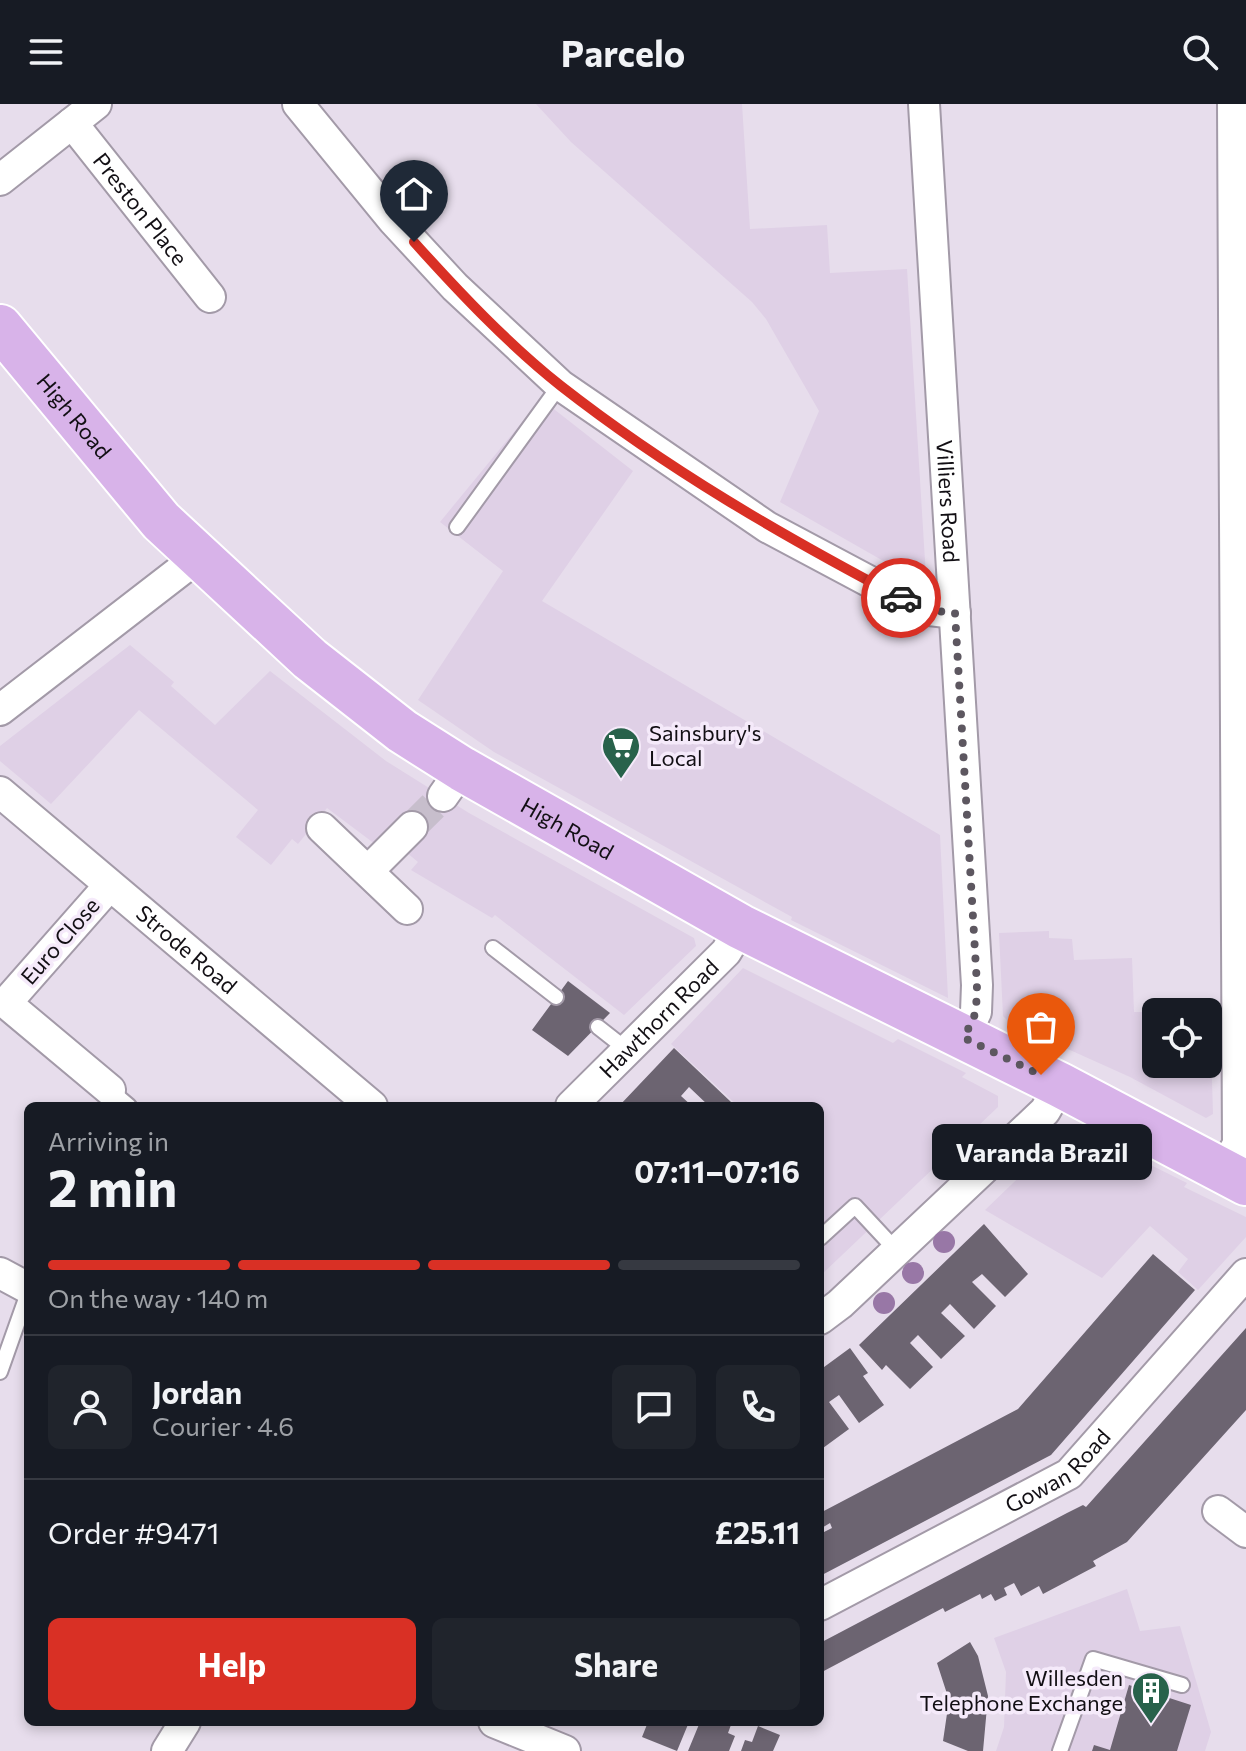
<!DOCTYPE html>
<meta charset="utf-8">
<style>
:root{--surface:#171b24;--page:#20242c;--text:#f1f3f6;--muted:#9ea1a6;--line:#363941;--accent:#d93025}
body{margin:0;font-family:Commissioner,sans-serif;background:var(--page);color:var(--text);height:100vh;display:flex;flex-direction:column;font-size:30px;white-space:nowrap}
*{box-sizing:border-box;margin:0}
p{font-size:26px;color:var(--muted)}
.icon{flex:none;width:44px;height:44px;fill:none;stroke:currentColor;stroke-width:2;stroke-linecap:round;stroke-linejoin:round}
.map{position:relative;flex:1;overflow:hidden}
.details{position:absolute;left:24px;top:998px;width:800px;height:624px;display:flex;flex-direction:column;background:var(--surface);border-radius:12px;box-shadow:0 4px 12px #0003}
.details>*{flex:none}
.buttons{position:absolute;left:1142px;top:894px;display:grid;gap:16px}
.buttons a{display:grid;place-items:center;width:80px;height:80px;border-radius:12px;background:var(--surface);box-shadow:0 4px 12px #0003;font-size:40px}
.pin{position:absolute;display:grid;place-items:center;width:68px;height:68px;color:#fff;margin:-82px -34px;border-radius:50% 50% 50% 0;rotate:-45deg;box-shadow:0 0 8px #0007}
.pin .icon{rotate:45deg}
.courier{position:absolute;display:grid;place-items:center;width:80px;height:80px;margin:-40px;border:6px solid #d93025;border-radius:50%;background:#fff;color:#222;box-shadow:0 2px 10px #0007}
.bubble{position:absolute;height:56px;border-radius:12px;background:var(--surface);box-shadow:0 4px 12px #0003;font-size:26px;font-weight:700;line-height:56px;text-align:center}
.head em{font-style:normal;font-weight:700}
.head div{display:flex;flex-direction:column-reverse}
.head{display:flex;align-items:center;justify-content:space-between;height:136px;padding:0 24px}
h1{font-size:52px;font-weight:700;line-height:60px}
.bar{display:grid;grid-template-columns:repeat(4,1fr);gap:12px 8px;align-content:center;height:96px;padding:0 24px}
.bar i{height:10px;border-radius:6px;background:var(--line)}
.bar .selected{background:var(--accent)}
.bar p{grid-column:span 4}
.line{display:flex;align-items:center;gap:20px;padding:0 24px;border-top:2px solid var(--line)}
.line div{flex:1}
.round{display:grid;place-items:center;flex:none;width:84px;height:84px;border-radius:12px;background:var(--page)}
.primary-button{display:flex;gap:16px;margin-top:auto;padding:16px 24px}
.primary-button a{flex:1;height:92px;border-radius:12px;background:var(--accent);color:#fff;font-size:32px;font-weight:700;line-height:92px;text-align:center}
.primary-button a+a{background:var(--page);color:var(--text)}
header{display:flex;justify-content:space-between;align-items:center;height:104px;padding:0 24px;background:var(--surface);font-size:36px;font-weight:700}
.map>svg:first-child{display:block}
.built{fill:#dfd0e6}
.building{fill:#6c6471}
.lines{fill:none;stroke-linecap:round;stroke-linejoin:round}
.minor-tunnel{stroke:#c7becc;stroke-width:30;stroke-dasharray:30 15;stroke-linecap:butt}
.service-casing{stroke:#a39aa8;stroke-width:18}
.minor-casing{stroke:#a39aa8;stroke-width:34}
.primary-casing{stroke:#fff;stroke-width:48}
.service{stroke:#fff;stroke-width:14}
.minor{stroke:#fff;stroke-width:30}
.primary{stroke:#d8b3e9;stroke-width:44}
.tree{fill:#9877a6}
.done{stroke:#5d5760;stroke-width:8;stroke-dasharray:0 14.4}
.route{stroke:#d93025;stroke-width:10}
.labels{text-anchor:middle;stroke-width:7;stroke-linejoin:round;paint-order:stroke}
.street-label{font-size:22px;fill:#120f14;stroke:#f5eafa}
.poi-label{font-size:22px;fill:#120f14;stroke:#f5eafa;text-anchor:start}
</style>
<header><svg class="icon" aria-label="menu" viewBox="0 0 24 24"><path d="M4 6h16M4 12h16M4 18h16"/></svg>Parcelo<svg class="icon" aria-label="search" viewBox="0 0 24 24"><circle cx="10" cy="10" r="6"/><path d="M15 15l6 6"/></svg></header>
<div class="map">
<svg width="1246" height="1647" viewBox="0 0 1246 1647">
<rect width="100%" height="100%" fill="#e7ddec"/>
<path class="built" d="M 536,0 L 742,0 L 750,125 L 827,121 L 830,169 L 907,165 L 926,473 L 915,475 L 780,398 L 819,307 L 766,215 L 752,198 L 571,38 Z
M 541,295 L 633,367 L 542,497 L 940,731 L 948,894 L 791,816 L 792,813 L 494,648 L 418,596 L 503,467 L 440,418 Z
M 130,541 L 174,578 L 171,582 L 215,621 L 270,567 L 386,657 L 469,709 L 694,834 L 696,842 L 624,911 L 495,811 L 492,814 L 411,766 L 418,758 L 400,743 L 391,752 L 327,704 L 298,740 L 292,735 L 271,761 L 236,733 L 258,706 L 139,606 L 51,700 L 0,657 L 0,642 Z
M 1049,827 L 1049,834 L 1072,835 L 1074,856 L 1132,854 L 1134,908 L 1156,908 L 1156,960 L 1208,960 L 1208,908 L 1158,908 L 1210,906 L 1213,1010 L 1206,1014 L 1130,973 L 1010,919 L 1003,912 L 999,829 Z
M 743,864 L 893,939 L 898,935 L 966,969 L 962,973 L 998,992 L 998,1003 L 820,1172 L 820,1002 L 738,1002 L 671,940 Z
M 1072,1022 L 1187,1079 L 1184,1083 L 1246,1113 L 1246,1133 L 1198,1186 L 1178,1168 L 1188,1155 L 1150,1122 L 1102,1174 L 985,1106 Z
M 1127,1485 L 1140,1527 L 1180,1522 L 1211,1628 L 1205,1647 L 996,1647 L 1004,1623 L 1006,1568 L 994,1534 Z"/>
<path class="building" d="M 568,877 L 610,909 L 568,952 L 532,926 Z
M 674,944 L 731,998 L 727,1002 L 709,1002 L 689,983 L 681,992 L 692,1002 L 619,1002 Z
M 984,1120 L 1028,1170 L 1005,1193 L 982,1170 L 972,1178 L 996,1202 L 974,1225 L 950,1200 L 941,1209 L 965,1232 L 941,1255 L 918,1231 L 910,1239 L 933,1263 L 910,1285 L 886,1261 L 882,1266 L 859,1241 Z
M 1153,1150 L 1195,1186 L 1051,1351 L 820,1472 L 820,1425 L 822,1429 L 832,1424 L 830,1419 L 820,1425 L 820,1409 L 1018,1305 Z
M 1246,1224 L 1246,1306 L 1127,1438 L 1093,1457 L 1096,1462 L 1043,1490 L 1039,1482 L 1021,1492 L 1014,1479 L 1004,1484 L 1007,1491 L 995,1497 L 991,1490 L 982,1495 L 980,1490 L 945,1508 L 943,1504 L 820,1569 L 820,1539 L 1067,1409 L 1083,1401 L 1086,1403 Z
M 850,1244 L 868,1269 L 863,1272 L 884,1301 L 859,1319 L 839,1291 L 829,1298 L 849,1325 L 823,1344 L 820,1266 Z
M 970,1538 L 978,1552 L 988,1592 L 983,1647 L 968,1647 L 943,1637 L 949,1596 L 937,1559 Z
M 1129,1581 L 1191,1601 L 1177,1647 L 1092,1647 L 1094,1641 L 1110,1646 Z
M 648,1618 L 689,1618 L 677,1647 L 642,1633 Z
M 700,1618 L 732,1618 L 728,1629 L 735,1632 L 729,1647 L 688,1647 Z
M 758,1622 L 780,1631 L 773,1647 L 741,1647 L 745,1636 L 752,1638 Z"/>
<g class="lines">
<path class="minor-tunnel" d="M 412,723 L 443,692"/>
<g class="service-casing">
<path id="service" d="M 457,423 L 560,281
M 493,844 L 556,893
M 598,923 L 626,945
M 110,986 L 129,1002
M 820,1134 L 855,1102 L 896,1146
M 0,1268 L 28,1189
M 1060,1647 L 1093,1555 L 1182,1581"/>
</g>
<g class="minor-casing">
<g id="minor">
<path d="M 298,0 L 393,116 L 455,183 L 560,281 L 767,423 L 921,505 L 955,509"/>
<path id="s1" d="M 924,0 L 977,881 L 976,908 L 964,934"/>
<path id="s2" d="M 72,19 L 210,193"/>
<path d="M 0,76 L 96,0"/>
<path d="M 0,606 L 198,453"/>
<path id="s3" d="M 0,688 L 372,1002"/>
<path d="M 443,692 L 462,665"/>
<path d="M 322,724 L 407,805"/>
<path d="M 368,767 L 412,723"/>
<path d="M 109,782 L 6,899 L 110,986"/>
<path id="s4" d="M 571,1002 L 726,848 L 741,823"/>
<path d="M 1223,1067 L 1238,1040 L 1233,0"/>
<path d="M 0,1169 L 28,1184"/>
<path d="M 820,1215 L 840,1200 L 1045,1007 L 1060,981"/>
<path d="M 1218,1407 L 1246,1428"/>
<path id="s5" d="M 820,1501 L 1069,1370 L 1246,1170"/>
<path d="M 494,1618 L 565,1647"/>
<path d="M 167,1647 L 185,1618"/>
</g>
</g>
<g class="primary-casing">
<g id="primary">
<path id="s6" d="M 0,223 L 161,417 L 310,555 L 402,627 L 462,665 L 741,823 L 1060,981 L 1246,1079"/>
</g>
</g>
<use href="#service" class="service"/>
<use href="#minor" class="minor"/>
<use href="#primary" class="primary"/>
</g>
<g class="tree">
<circle cx="944" cy="1138" r="11"/>
<circle cx="913" cy="1169" r="11"/>
<circle cx="884" cy="1199" r="11"/>
</g>
<g class="lines">
<path class="done" d="M 901,494 L 921,505 L 955,509 L 977,881 L 976,908 L 964,934 L 1041,971"/>
<path class="route" d="M 414,138 C 459,188 508,240 561,282 C 667,365 783,432 901,494"/>
</g>
<defs>
<g id="supermarket-pin" transform="scale(2)"><path d="M0 17L-7.5 6A9.5 9.5 0 1 1 7.5 6Z" fill="#28624b" stroke="#f5eafa"/><path d="M-6-5.5h2.5l.6 2H6L4.5 2H-2.5L-4.4-4H-6ZM-1.5 3.2a1.3 1.3 0 1 0 .1 0ZM3 3.2a1.3 1.3 0 1 0 .1 0Z" fill="#fff"/></g>
<g id="building-pin" transform="scale(2)"><path d="M0 17L-7.5 6A9.5 9.5 0 1 1 7.5 6Z" fill="#28624b" stroke="#f5eafa"/><path d="M-4-6H4V6H1V3H-1V6H-4ZM-2.5-4.3h1.7v1.8h-1.7ZM.8-4.3h1.7v1.8H.8ZM-2.5-1h1.7V.8h-1.7ZM.8-1h1.7V.8H.8Z" fill="#fff"/></g>
</defs>
<g fill-rule="evenodd">
<use href="#supermarket-pin" x="621" y="642"/>
<use href="#building-pin" x="1151" y="1587"/>
</g>
<g class="labels">
<g class="street-label">
<text dy="8" stroke="none"><textPath href="#s2" startOffset="110">Preston Place</textPath></text>
<text dy="8" stroke="none"><textPath href="#s6" startOffset="116">High Road</textPath></text>
<text dy="8" stroke="none"><textPath href="#s1" startOffset="398">Villiers Road</textPath></text>
<text dy="8" stroke="none"><textPath href="#s6" startOffset="764">High Road</textPath></text>
<text transform="translate(60 837) rotate(-49)" y="8">Euro Close</text>
<text dy="8" stroke="none"><textPath href="#s3" startOffset="244">Strode Road</textPath></text>
<text dy="8" stroke="none"><textPath href="#s4" startOffset="124">Hawthorn Road</textPath></text>
<text dy="8" stroke="none"><textPath href="#s5" startOffset="274">Gowan Road</textPath></text>
</g>
<g class="poi-label">
<text x="649" y="637">Sainsbury's<tspan x="649" dy="25">Local</tspan></text>
<text x="1123" y="1582" text-anchor="end">Willesden<tspan x="1123" dy="25">Telephone Exchange</tspan></text>
</g>
</g>
</svg>
<div class="buttons">
<a><svg class="icon" aria-label="locate" viewBox="0 0 24 24"><circle cx="12" cy="12" r="6"/><path d="M12 2v4M12 18v4M2 12h4M18 12h4"/></svg></a>
</div>
<div class="pin" style="left:1041px;top:971px;background:#ea580c"><svg class="icon" aria-label="bag" viewBox="0 0 24 24"><path d="M5 8h14l-1 12H6zM9 8a3 3 0 0 1 6 0"/></svg></div>
<div class="pin" style="left:414px;top:138px;background:#1f2937"><svg class="icon" aria-label="home" viewBox="0 0 24 24"><path d="M3 11l9-7 9 7M6 9v11h12V9"/></svg></div>
<div class="courier" style="left:901px;top:494px"><svg class="icon" aria-label="car" viewBox="0 0 24 24"><path d="M5 17H2v-5l4-1 3-4h7l3 4 3 1v5h-3M9 17h6M6 11h13"/><circle cx="7" cy="17" r="2"/><circle cx="17" cy="17" r="2"/></svg></div>
<div class="bubble" style="left:932px;top:1020px;width:220px">Varanda Brazil</div>
<section class="details">
<div class="head"><div><h1>2 min</h1><p>Arriving in</p></div><em>07:11–07:16</em></div>
<div class="bar"><i class="selected"></i><i class="selected"></i><i class="selected"></i><i></i><p>On the way · 140 m</p></div>
<div class="line" style="height:144px"><a class="round"><svg class="icon" aria-label="person" viewBox="0 0 24 24"><circle cx="12" cy="8" r="4"/><path d="M4 21q1-7 8-7t8 7"/></svg></a><div><b>Jordan</b><p>Courier · 4.6</p></div><a class="round"><svg class="icon" aria-label="chat" viewBox="0 0 24 24"><path d="M4 5h16v11H9l-5 4z"/></svg></a><a class="round"><svg class="icon" aria-label="phone" viewBox="0 0 24 24"><path d="M5 4h4l2 5-3 2q2 4 5 5l2-3 5 2v4C11 20 4 13 5 4z"/></svg></a></div>
<div class="line" style="height:104px"><div>Order #9471</div><b>£25.11</b></div>
<div class="primary-button"><a>Help</a><a>Share</a></div>
</section>
</div>
